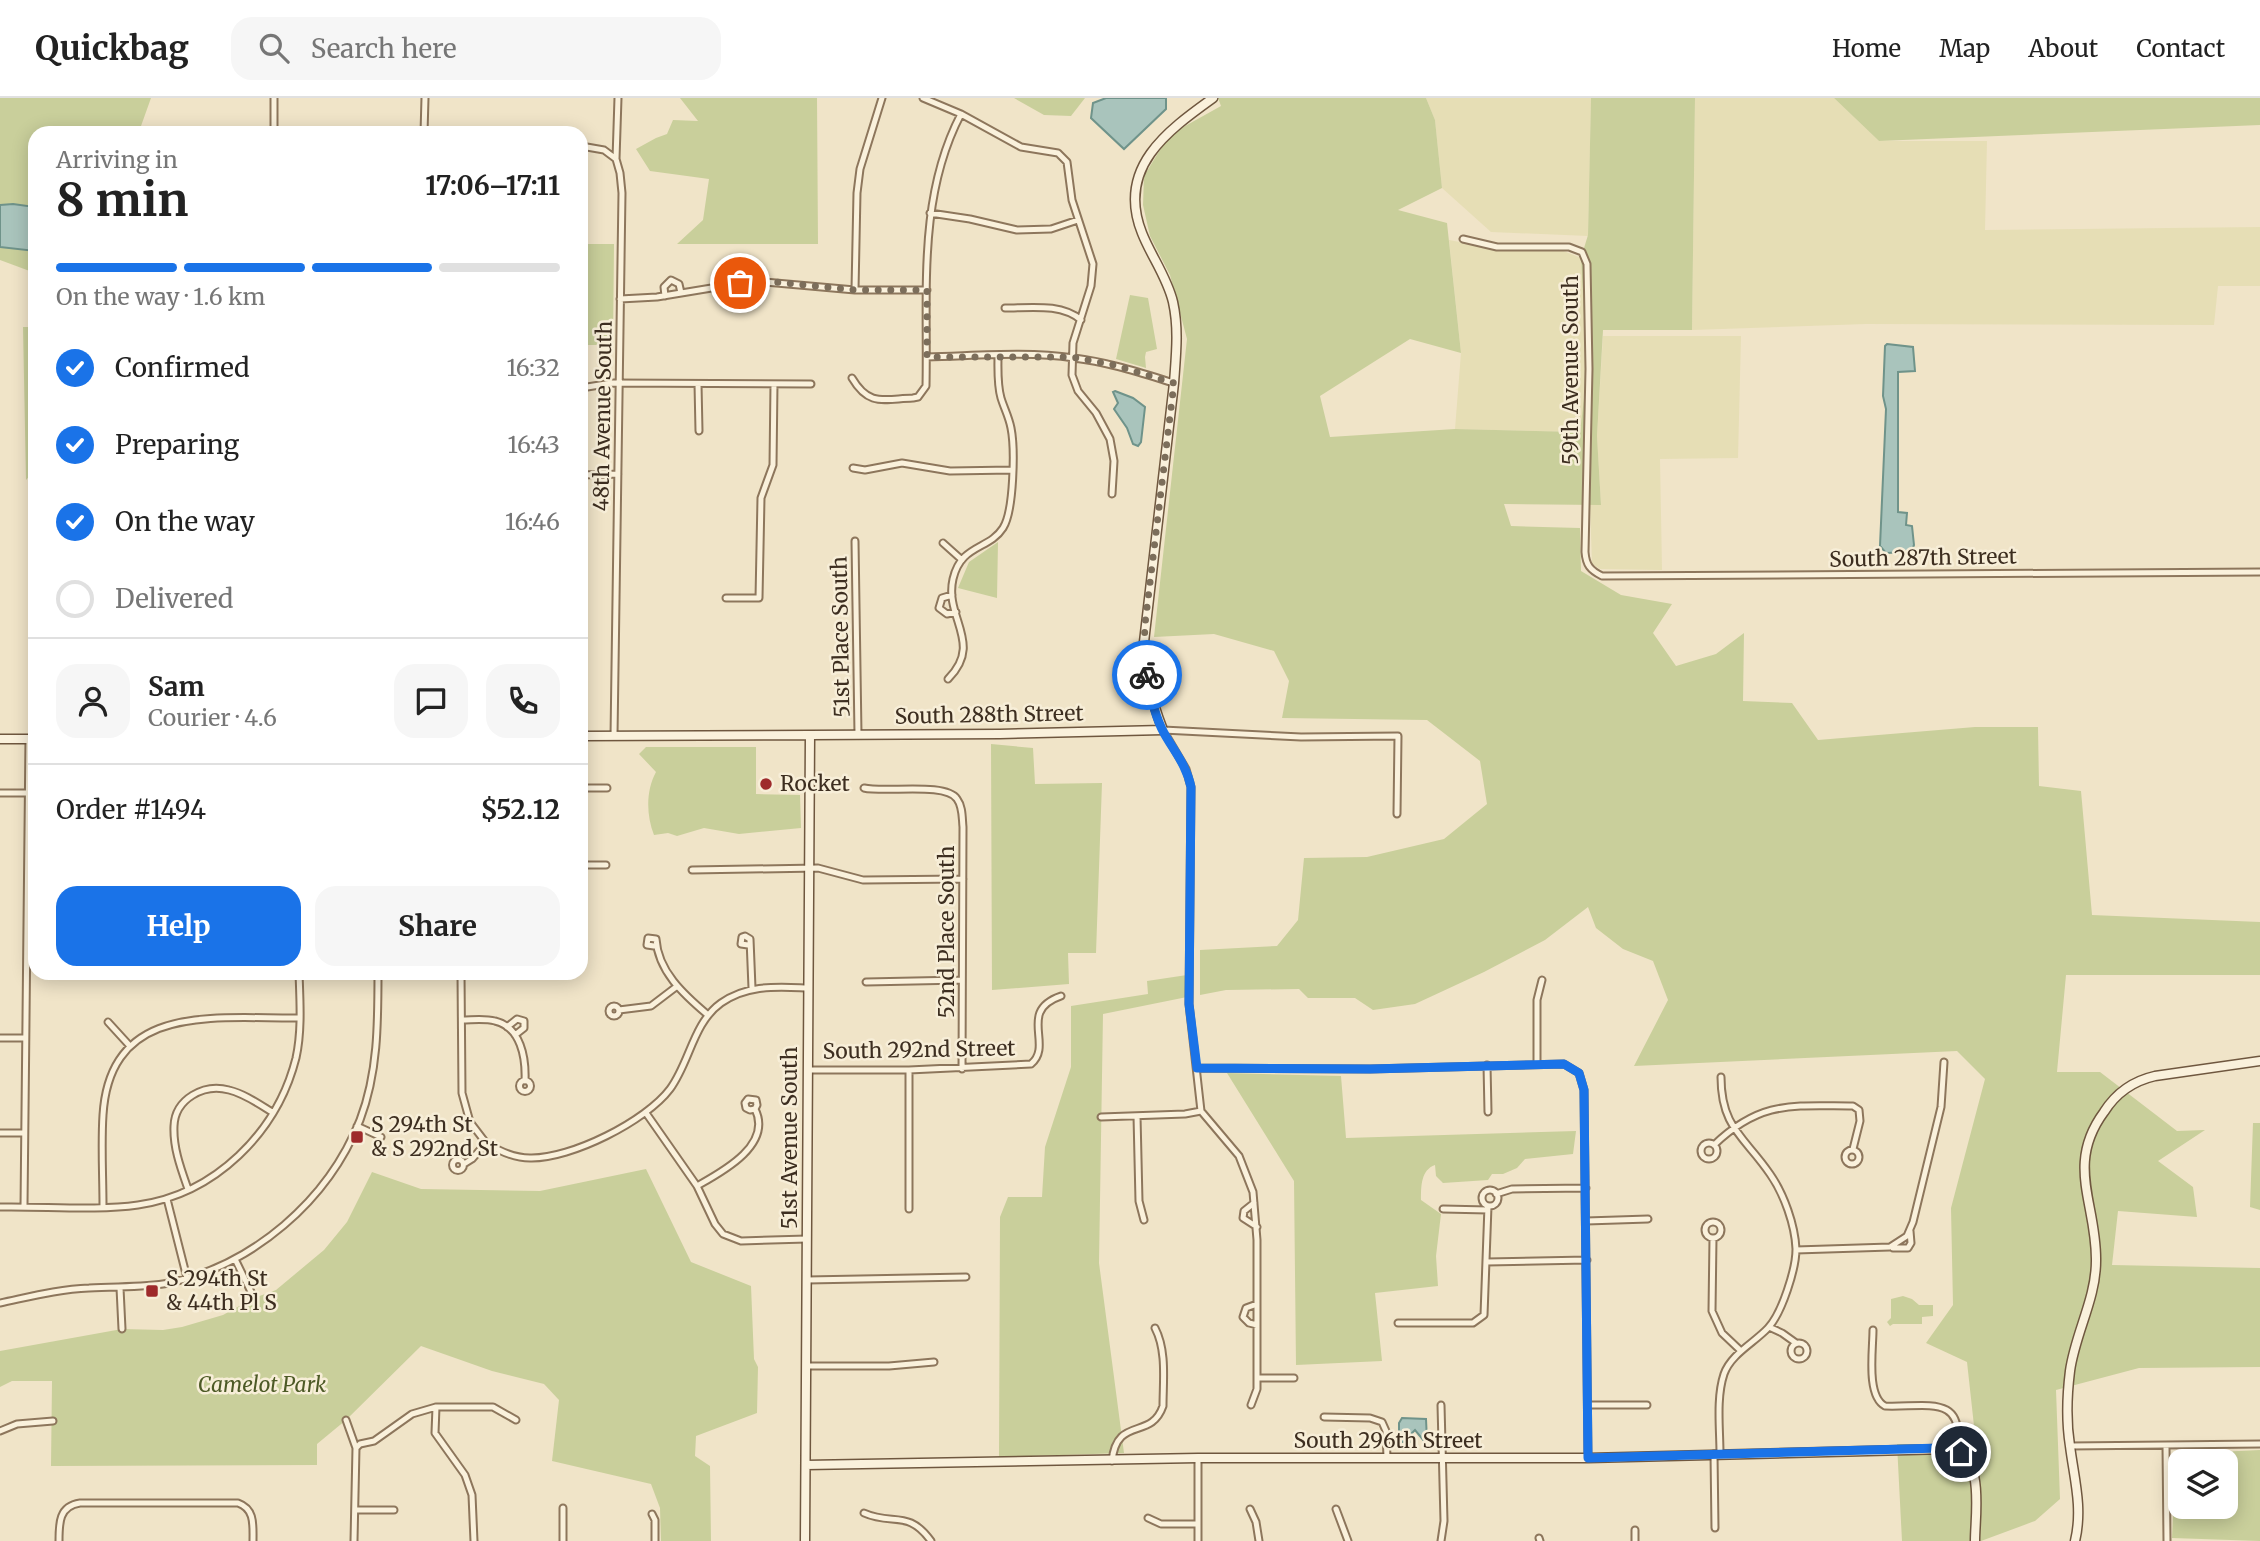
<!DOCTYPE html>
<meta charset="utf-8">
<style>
:root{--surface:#fff;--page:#f6f6f6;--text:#222;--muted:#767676;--line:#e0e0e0;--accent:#1a73e8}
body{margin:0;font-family:Merriweather,serif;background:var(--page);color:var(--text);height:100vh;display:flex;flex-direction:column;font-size:26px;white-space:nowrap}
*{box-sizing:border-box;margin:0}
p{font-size:23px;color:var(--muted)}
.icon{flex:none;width:38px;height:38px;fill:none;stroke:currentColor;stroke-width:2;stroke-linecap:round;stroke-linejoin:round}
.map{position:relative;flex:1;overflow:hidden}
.details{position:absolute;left:28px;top:28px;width:560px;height:854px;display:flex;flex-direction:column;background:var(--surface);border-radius:21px;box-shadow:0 4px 18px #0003}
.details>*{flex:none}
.fabs{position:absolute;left:2168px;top:1351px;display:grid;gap:14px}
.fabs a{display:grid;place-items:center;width:70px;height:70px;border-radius:14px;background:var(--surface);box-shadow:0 4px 18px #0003;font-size:35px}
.pin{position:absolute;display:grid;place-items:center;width:60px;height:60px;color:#fff;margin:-30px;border:4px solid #fff;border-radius:50%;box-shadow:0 2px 7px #0007}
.courier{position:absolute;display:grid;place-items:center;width:70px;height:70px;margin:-35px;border:5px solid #1a73e8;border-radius:50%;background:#fff;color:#222;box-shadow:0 2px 9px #0007}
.head em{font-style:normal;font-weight:700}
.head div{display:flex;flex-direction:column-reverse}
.head{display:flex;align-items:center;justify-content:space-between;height:119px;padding:0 28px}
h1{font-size:46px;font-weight:700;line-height:52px}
.bar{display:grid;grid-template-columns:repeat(4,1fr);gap:10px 7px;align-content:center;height:84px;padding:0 28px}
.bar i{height:9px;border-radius:5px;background:var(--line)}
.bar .active{background:var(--accent)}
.bar p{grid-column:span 4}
.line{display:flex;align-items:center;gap:18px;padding:0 28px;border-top:2px solid var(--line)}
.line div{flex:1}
.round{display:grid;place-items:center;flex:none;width:74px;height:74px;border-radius:21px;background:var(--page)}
ol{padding:0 28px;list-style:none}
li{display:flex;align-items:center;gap:21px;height:77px}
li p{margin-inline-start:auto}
li .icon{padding:7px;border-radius:50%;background:var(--accent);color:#fff;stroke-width:4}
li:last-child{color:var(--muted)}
li i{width:38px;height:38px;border:4px solid var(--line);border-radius:50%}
.action{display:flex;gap:14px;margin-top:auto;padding:14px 28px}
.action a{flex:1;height:80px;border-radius:21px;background:var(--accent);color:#fff;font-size:28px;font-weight:700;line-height:80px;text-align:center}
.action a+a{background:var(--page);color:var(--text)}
header{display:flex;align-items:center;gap:42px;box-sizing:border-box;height:98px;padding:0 35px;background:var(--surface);border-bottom:2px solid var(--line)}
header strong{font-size:33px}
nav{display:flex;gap:38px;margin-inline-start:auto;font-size:24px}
.search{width:490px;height:63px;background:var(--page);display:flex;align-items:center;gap:18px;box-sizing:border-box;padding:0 24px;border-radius:21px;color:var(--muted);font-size:26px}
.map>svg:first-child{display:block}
.farmland{fill:#e6deb5}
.green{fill:#c9cf9b;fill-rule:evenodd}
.water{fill:#a9c4bc;stroke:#6f938a;stroke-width:2}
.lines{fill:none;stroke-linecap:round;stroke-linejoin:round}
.street-casing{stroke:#8d765c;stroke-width:9}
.secondary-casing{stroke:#6f573f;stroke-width:11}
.street{stroke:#faf1dc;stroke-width:5}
.secondary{stroke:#faf1dc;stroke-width:8}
.done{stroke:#7c6e5b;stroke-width:7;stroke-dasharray:0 12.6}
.route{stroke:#1a73e8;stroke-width:9}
.poi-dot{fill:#9e2a2b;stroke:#f7eed8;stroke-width:2.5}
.labels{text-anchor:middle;stroke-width:5;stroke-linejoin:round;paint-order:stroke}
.street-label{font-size:21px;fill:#3d2e20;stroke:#f7eed8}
.poi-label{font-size:21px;fill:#3d2e20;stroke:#f7eed8;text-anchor:start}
.park-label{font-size:21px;font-style:italic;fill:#4d5a26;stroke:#f7eed8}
</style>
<header>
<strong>Quickbag</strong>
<div class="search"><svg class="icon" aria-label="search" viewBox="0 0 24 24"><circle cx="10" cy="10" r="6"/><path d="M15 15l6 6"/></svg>Search here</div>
<nav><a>Home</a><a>Map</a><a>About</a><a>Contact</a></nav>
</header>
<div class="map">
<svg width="2260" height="1443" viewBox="0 0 2260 1443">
<rect width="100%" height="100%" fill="#f0e4c8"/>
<path class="farmland" d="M 1426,0 L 1591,0 L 1588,138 L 1491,134 L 1442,90 L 1435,22 Z
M 1695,0 L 1834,0 L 1879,43 L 1987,43 L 1985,132 L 2260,129 L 2260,188 L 2218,188 L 2214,227 L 1866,226 L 1692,232 Z
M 1449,142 L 1507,153 L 1561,152 L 1581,160 L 1587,276 L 1581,334 L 1455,331 L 1461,255 Z
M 1603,238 L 1741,238 L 1738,360 L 1660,361 L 1662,472 L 1600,471 L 1592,466 L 1590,406 L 1601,406 L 1597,338 Z"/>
<path class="green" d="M 0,0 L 151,0 L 141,28 L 152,35 L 35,35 L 35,109 L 13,106 L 0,107 Z
M 680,0 L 817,0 L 818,146 L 677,146 L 703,122 L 709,81 L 650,73 L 636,51 L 656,40 L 667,36 L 673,22 L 698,23 Z
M 1014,0 L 1085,0 L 1071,18 L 1044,17 Z
M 1218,0 L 1426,0 L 1435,22 L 1442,90 L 1398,112 L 1447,125 L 1461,255 L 1410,241 L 1320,298 L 1330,339 L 1455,331 L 1580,334 L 1587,276 L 1581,160 L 1588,137 L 1591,0 L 1695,0 L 1692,232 L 1603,232 L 1597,338 L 1601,407 L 1504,406 L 1511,428 L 1580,430 L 1581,473 L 1621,497 L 1672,506 L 1653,535 L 1676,568 L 1716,556 L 1744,535 L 1743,603 L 1792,605 L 1818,642 L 1975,629 L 2038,629 L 2039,688 L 2081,693 L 2092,817 L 2260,824 L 2260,877 L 2066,877 L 2057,974 L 2100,974 L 2177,1033 L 2205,1032 L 2158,1063 L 2193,1089 L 2197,1119 L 2118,1113 L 2112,1167 L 2260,1170 L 2260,1269 L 2139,1270 L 2056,1292 L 2060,1401 L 2035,1423 L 1981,1443 L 1902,1443 L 1897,1346 L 1976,1346 L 1967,1264 L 1926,1245 L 1953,1207 L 1951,1110 L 1985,981 L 1957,953 L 1634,968 L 1668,902 L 1653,863 L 1623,851 L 1596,830 L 1588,809 L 1545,842 L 1484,874 L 1415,906 L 1373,912 L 1355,900 L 1308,900 L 1299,891 L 1226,892 L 1200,897 L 1200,852 L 1277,848 L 1298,822 L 1304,760 L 1367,759 L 1444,741 L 1487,706 L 1480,663 L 1427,622 L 1282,620 L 1289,583 L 1274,553 L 1214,536 L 1154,539 L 1187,241 L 1170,177 L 1150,138 L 1143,107 L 1144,78 L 1169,37 L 1221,8 Z
M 1834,0 L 2260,0 L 2260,27 L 1879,43 Z
M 581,102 L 583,146 L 614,146 L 613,247 L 581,247 Z
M 0,149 L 35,153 L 35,175 L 0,162 Z
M 1130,197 L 1148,200 L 1157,251 L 1146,254 L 1145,259 L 1146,270 L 1116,261 Z
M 23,229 L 35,229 L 35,372 L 26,382 Z
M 998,444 L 997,500 L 958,490 L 969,464 Z
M 991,646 L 1033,650 L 1035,686 L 1102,685 L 1096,855 L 1068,855 L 1069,886 L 992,892 Z
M 646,649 L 756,649 L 756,696 L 800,697 L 801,730 L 739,736 L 704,730 L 677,738 L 668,735 L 654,737 C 646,717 646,692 656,674 L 639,656 Z
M 1187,877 L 1187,899 L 1103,916 L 1099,1165 L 1124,1355 L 999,1359 L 1000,1119 L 1008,1099 L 1042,1099 L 1045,1049 L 1071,969 L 1071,908 L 1148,896 L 1147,883 Z
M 1227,975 L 1341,978 L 1346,1040 L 1576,1033 L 1573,1056 L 1525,1061 L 1517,1070 L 1503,1076 L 1492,1076 L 1488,1082 L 1443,1085 L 1436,1078 L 1435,1067 C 1421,1072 1421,1088 1421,1102 L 1441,1116 L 1436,1158 L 1438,1188 L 1375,1195 L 1382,1263 L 1296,1267 L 1294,1083 Z
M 2253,1025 L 2260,1025 L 2260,1112 L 2250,1109 Z
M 646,1071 L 691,1164 L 751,1188 L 754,1261 L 758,1269 L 757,1315 L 696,1338 L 695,1358 L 710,1368 L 711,1443 L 661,1443 L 660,1410 L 651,1386 L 552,1363 L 559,1302 L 544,1286 L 492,1273 L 421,1248 L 346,1322 L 317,1346 L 317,1367 L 51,1368 L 52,1283 L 12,1283 L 0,1289 L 0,1253 L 122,1231 L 163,1232 L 182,1229 L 223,1217 L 254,1200 L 276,1192 L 324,1152 L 347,1124 L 372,1074 L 421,1091 L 540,1093 Z
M 1903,1198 L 1912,1201 L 1919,1207 L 1933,1207 L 1933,1218 L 1922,1219 L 1922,1226 L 1893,1226 L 1890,1228 L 1887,1224 L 1891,1220 L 1891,1201 Z
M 2260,1352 L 2260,1443 L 2172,1440 L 2176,1356 ZM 2226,1363 L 2226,1409 L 2180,1409 L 2180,1363 Z"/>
<path class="water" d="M 1106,0 L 1166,0 L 1166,11 L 1124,51 L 1091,20 L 1093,5 Z
M 13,106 L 35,109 L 35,153 L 0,149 L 0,107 Z
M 1887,246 L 1913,249 L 1915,273 L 1898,274 L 1898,414 L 1907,415 L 1906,427 L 1912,428 L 1914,447 L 1911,454 L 1886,455 L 1880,448 L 1886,311 L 1883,298 L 1885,248 Z
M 1115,293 L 1133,300 L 1145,309 L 1141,344 L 1138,348 L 1133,346 L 1127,330 L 1114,311 L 1118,305 L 1113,294 Z
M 1402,1320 L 1426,1321 L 1427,1343 L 1424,1343 L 1415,1332 L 1412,1335 L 1411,1344 L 1399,1344 L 1399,1325 Z"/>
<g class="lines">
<g class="street-casing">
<path id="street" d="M 274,0 L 274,35
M 923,0 L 961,16 L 1021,49 L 1058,55 L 1067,64 L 1072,102 L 1093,166 L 1091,188 L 1073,245 L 1072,277 L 1078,293 L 1096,315 L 1110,341 L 1114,363 L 1112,396
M 424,35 L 425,0
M 581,48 L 604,52 L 616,61
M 930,115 L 970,121 L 1017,132 L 1051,131 L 1078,122
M 1463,141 L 1497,149 L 1569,149 L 1582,154 L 1587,166 L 1589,271 L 1585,454 C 1586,467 1590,472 1602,478 L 2260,474
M 722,188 L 725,198 L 733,202 L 741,195 L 740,185
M 855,192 L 857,95 L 860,71 L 882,0
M 665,198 L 664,189 L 671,182 L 679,186 L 681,195
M 620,201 L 657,199 L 754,183 L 855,192 L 927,192
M 1005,210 C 1030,210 1061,205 1081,222
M 927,259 C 975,258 1026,253 1074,260 C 1108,264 1141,275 1174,285
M 852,280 C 869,309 884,301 913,300 L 918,299 L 926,288 C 928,196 917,100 961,16
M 698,286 L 699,333
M 581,290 L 612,285 L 811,286
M 853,370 L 865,372 L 902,365 L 950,373 L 1012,372
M 581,377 L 618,376
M 855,443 L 858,636
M 943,445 L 962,462
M 952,497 L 942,500 L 939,510 L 947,516 L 956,514
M 726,500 L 759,500 L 761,400 L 773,367 L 774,286
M 948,581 C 984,545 944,520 953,481 C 961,446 989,452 1003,430 C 1014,413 1015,350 1011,330 C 1009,319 1004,310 1001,300 C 997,286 998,271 998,257
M 1163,632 L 1186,671 L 1191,689 L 1189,906 L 1201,1013 L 1239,1058 L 1253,1094 L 1257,1142 L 1257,1291 L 1251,1307
M 1163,632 L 1301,639 L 1398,638 L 1397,716
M 614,638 L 622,95 L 620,75 L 616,61 L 618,0
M 581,690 L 607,690
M 864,690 C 885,695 946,684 957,701 C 963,709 962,720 963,729 L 962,971
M 0,695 L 35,695
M 581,767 L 606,767
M 692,772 L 818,770 L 863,782 L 963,781
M 748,847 L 741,846 L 742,839 L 745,838 L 750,841 L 752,890
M 654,848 L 647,847 L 648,840 L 656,841 C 658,873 683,896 708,917
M 461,875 L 462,995 L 470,1024 L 486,1045
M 866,884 L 962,882
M609 913a5 5 0 1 1 10 0a5 5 0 1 1-10 0Z
M 619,912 L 651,908 L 676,889
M 462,922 C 472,922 484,920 495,923 C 521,929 526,960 525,983
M 108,924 L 129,947
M 507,929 L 517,921 L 524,923 L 524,930 L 515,937
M 0,940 L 25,940
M 1537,966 L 1537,902 L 1542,882
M 1487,967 L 1488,1014
M 1197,970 L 1370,971 L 1564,966 L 1579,975 L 1584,992 L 1588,1360
M 808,972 L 909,972 L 1031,966 C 1054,947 1017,913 1061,898
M519.5 988a5.5 5.5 0 1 1 11 0a5.5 5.5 0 1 1-11 0Z
M 646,1015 L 697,1088 L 715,1126 L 723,1136 L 741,1143 L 807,1141
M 1137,1018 L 1139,1103 L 1144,1122
M 1101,1019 L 1185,1016 L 1201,1013
M 357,1028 L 381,1039
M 0,1035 L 24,1035
M1701 1053a8 8 0 1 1 16 0a8 8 0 1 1-16 0Z
M 1714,1047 C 1761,1002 1792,1008 1853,1008 L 1859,1012 L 1860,1023 L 1853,1051
M1845 1059a7 7 0 1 1 14 0a7 7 0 1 1-14 0Z
M452.5 1067a5.5 5.5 0 1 1 11 0a5.5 5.5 0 1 1-11 0Z
M 464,1066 L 472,1061 L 486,1045 C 499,1053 514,1060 530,1060 C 571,1061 646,1023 670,991 C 690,964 693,925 721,905 C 748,886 777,889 808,890
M 697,1088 C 722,1074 773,1047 755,1011 L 757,1007 L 756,1002 L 748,1001 L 745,1005 L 746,1010 L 750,1012 L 755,1011
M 188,1091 C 181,1071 173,1050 174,1028 C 175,1001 204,985 229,992 C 245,996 259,1006 272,1014
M1482 1100a8 8 0 1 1 16 0a8 8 0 1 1-16 0Z
M 1496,1096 L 1512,1091 L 1586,1090
M 167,1101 L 187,1180
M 1254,1105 L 1244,1113 L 1243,1120 L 1257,1129
M 24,1108 L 29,641
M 103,1108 C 103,1078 101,1047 103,1017 C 110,903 216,921 300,920
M 0,1109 C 43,1108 96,1113 138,1107 C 215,1096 277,1035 296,960 C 302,933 300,903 299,875
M 909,1111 L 909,972
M 1443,1111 L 1488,1112
M 1586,1123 L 1648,1121
M1705 1132a8 8 0 1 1 16 0a8 8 0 1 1-16 0Z
M 1713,1140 L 1712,1213 L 1722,1235 L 1741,1253
M 1893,1150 L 1908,1150 L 1911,1145 L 1910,1133
M 1796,1152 L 1890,1149 L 1907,1138 L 1913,1124 L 1941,1009 L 1944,964
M 235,1161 L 254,1200
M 1487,1164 L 1587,1162
M 807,1182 L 966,1179
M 120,1190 L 122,1231
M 0,1205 C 29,1199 59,1191 89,1190 C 116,1188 142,1190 169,1185 C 253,1167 328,1103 360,1022 C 378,975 378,925 378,875
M 1398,1225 L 1473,1225 L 1484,1217 L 1488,1108
M 1257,1227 L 1249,1225 L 1243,1219 L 1246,1210 L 1257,1206
M 1769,1229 L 1782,1235 L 1796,1245
M 1873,1232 C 1873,1252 1866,1298 1885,1308 C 1923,1310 1967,1294 1956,1352
M1791 1253a8 8 0 1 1 16 0a8 8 0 1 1-16 0Z
M 806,1268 L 889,1268 L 934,1264
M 1257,1280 L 1294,1280
M 1441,1307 L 1444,1423 L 1441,1443
M 1588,1307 L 1647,1307
M 436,1309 L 435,1335 L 465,1377 L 472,1397 L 474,1443
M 1324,1319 L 1370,1320 L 1382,1324 L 1386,1333 L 1387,1360
M 346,1322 L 356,1350 L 354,1443
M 0,1333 L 17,1326 L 53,1323
M 2070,1348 L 2260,1346
M 2166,1348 L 2167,1443
M 356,1350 L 360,1346 L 374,1343 L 412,1316 L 436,1309 L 493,1309 L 516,1322
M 1714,1356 L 1715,1430
M 1720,1356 C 1720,1331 1716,1300 1724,1276 C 1731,1256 1754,1245 1768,1230 C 1782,1215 1796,1171 1796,1151 C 1795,1127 1784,1096 1770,1076 C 1745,1039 1721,1030 1721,979
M 1198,1360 L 1198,1443
M 1112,1363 C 1117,1317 1151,1343 1163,1308 C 1163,1283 1167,1253 1155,1230
M 563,1410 L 563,1443
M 1250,1411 L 1256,1424 L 1259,1443
M 1336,1411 L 1348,1443
M 355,1412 L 394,1412
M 864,1415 C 893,1428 908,1411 931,1443
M 652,1416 L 655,1422 L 655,1443
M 1148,1420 L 1161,1426 L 1198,1426
M 1539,1440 L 1540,1443
M 59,1443 C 59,1425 59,1408 80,1405 L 238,1405 C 255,1411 253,1427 253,1443
M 1635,1443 L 1635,1432"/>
</g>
<g class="secondary-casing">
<path id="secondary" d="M 581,638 L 1000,636 L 1163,632 C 1152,604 1144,575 1144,544 L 1174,285 C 1176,257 1179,231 1173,204 C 1167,179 1151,158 1142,135 C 1116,70 1167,33 1213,0
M 0,641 L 35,641
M 806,1367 L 1198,1360 L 1588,1360 L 1948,1351 C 1986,1356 1975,1415 1975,1443
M 805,1443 L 810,637
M 2075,1443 C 2083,1410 2074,1380 2070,1348 C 2066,1323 2067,1297 2070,1273 C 2075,1236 2096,1201 2096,1163 C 2097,1106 2065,1067 2104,1014 C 2116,995 2133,983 2155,978 L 2260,963"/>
</g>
<use href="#street" class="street"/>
<use href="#secondary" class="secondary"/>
</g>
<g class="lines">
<path class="done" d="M 740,185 L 776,184 L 855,192 L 927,192 L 927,259 L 1072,259 L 1114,267 L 1174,285 L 1145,526 L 1144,552 L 1147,577"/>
<path class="route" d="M 1147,577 C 1150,596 1154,617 1164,635 C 1174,653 1187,668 1191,689 L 1189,906 L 1197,970 L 1370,971 L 1564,966 L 1579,975 L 1584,992 L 1588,1360 L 1940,1350 L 1961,1354"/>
</g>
<g class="poi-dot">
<circle cx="766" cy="686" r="7"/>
<rect x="350" y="1032" width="14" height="14" rx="3.5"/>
<rect x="145" y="1186" width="14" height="14" rx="3.5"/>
</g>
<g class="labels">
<g class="street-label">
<text transform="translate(1571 272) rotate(-90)" y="7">59th Avenue South</text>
<text transform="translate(603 318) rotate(-89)" y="7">48th Avenue South</text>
<text transform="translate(1923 460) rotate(-1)" y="7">South 287th Street</text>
<text transform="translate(841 539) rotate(-91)" y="7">51st Place South</text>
<text transform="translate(989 617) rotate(-1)" y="7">South 288th Street</text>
<text transform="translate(947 834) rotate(-90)" y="7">52nd Place South</text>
<text transform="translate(919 952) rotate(-1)" y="7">South 292nd Street</text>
<text transform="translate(790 1040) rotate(-90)" y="7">51st Avenue South</text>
<text x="1388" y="1350">South 296th Street</text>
</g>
<g class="poi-label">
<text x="780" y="693">Rocket</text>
<text x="371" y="1034">S 294th St<tspan x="371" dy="24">&amp; S 292nd St</tspan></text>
<text x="166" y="1188">S 294th St<tspan x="166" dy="24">&amp; 44th Pl S</tspan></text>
</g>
<g class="park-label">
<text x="262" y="1294">Camelot Park</text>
</g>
</g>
</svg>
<div class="fabs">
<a><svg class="icon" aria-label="layers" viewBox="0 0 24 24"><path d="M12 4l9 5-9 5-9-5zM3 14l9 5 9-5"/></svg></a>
</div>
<div class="pin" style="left:740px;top:185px;background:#ea580c"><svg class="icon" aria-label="bag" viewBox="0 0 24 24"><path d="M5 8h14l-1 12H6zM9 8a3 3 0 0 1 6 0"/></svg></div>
<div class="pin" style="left:1961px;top:1354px;background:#1f2937"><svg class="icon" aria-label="home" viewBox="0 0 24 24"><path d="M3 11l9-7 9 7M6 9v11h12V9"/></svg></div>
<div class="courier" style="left:1147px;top:577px"><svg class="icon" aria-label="bike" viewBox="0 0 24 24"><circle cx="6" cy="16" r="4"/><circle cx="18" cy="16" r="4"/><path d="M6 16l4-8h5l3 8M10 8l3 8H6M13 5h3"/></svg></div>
<section class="details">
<div class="head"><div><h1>8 min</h1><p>Arriving in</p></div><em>17:06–17:11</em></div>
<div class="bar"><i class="active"></i><i class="active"></i><i class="active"></i><i></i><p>On the way · 1.6 km</p></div>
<ol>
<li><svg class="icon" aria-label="check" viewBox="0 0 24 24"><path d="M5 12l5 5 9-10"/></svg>Confirmed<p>16:32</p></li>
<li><svg class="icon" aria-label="check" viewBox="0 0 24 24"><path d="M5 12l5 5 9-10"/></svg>Preparing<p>16:43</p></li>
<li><svg class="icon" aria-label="check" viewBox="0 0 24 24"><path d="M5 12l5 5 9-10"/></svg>On the way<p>16:46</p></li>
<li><i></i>Delivered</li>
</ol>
<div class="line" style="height:126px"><a class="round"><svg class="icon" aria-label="person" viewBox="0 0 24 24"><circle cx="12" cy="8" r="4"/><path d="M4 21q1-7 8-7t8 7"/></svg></a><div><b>Sam</b><p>Courier · 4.6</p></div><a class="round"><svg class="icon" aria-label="chat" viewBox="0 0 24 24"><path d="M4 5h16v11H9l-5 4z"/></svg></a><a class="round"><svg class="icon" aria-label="phone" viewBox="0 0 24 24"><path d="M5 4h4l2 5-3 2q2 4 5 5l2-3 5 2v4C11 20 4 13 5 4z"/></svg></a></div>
<div class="line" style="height:91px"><div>Order #1494</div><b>$52.12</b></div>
<div class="action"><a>Help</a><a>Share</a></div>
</section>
</div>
